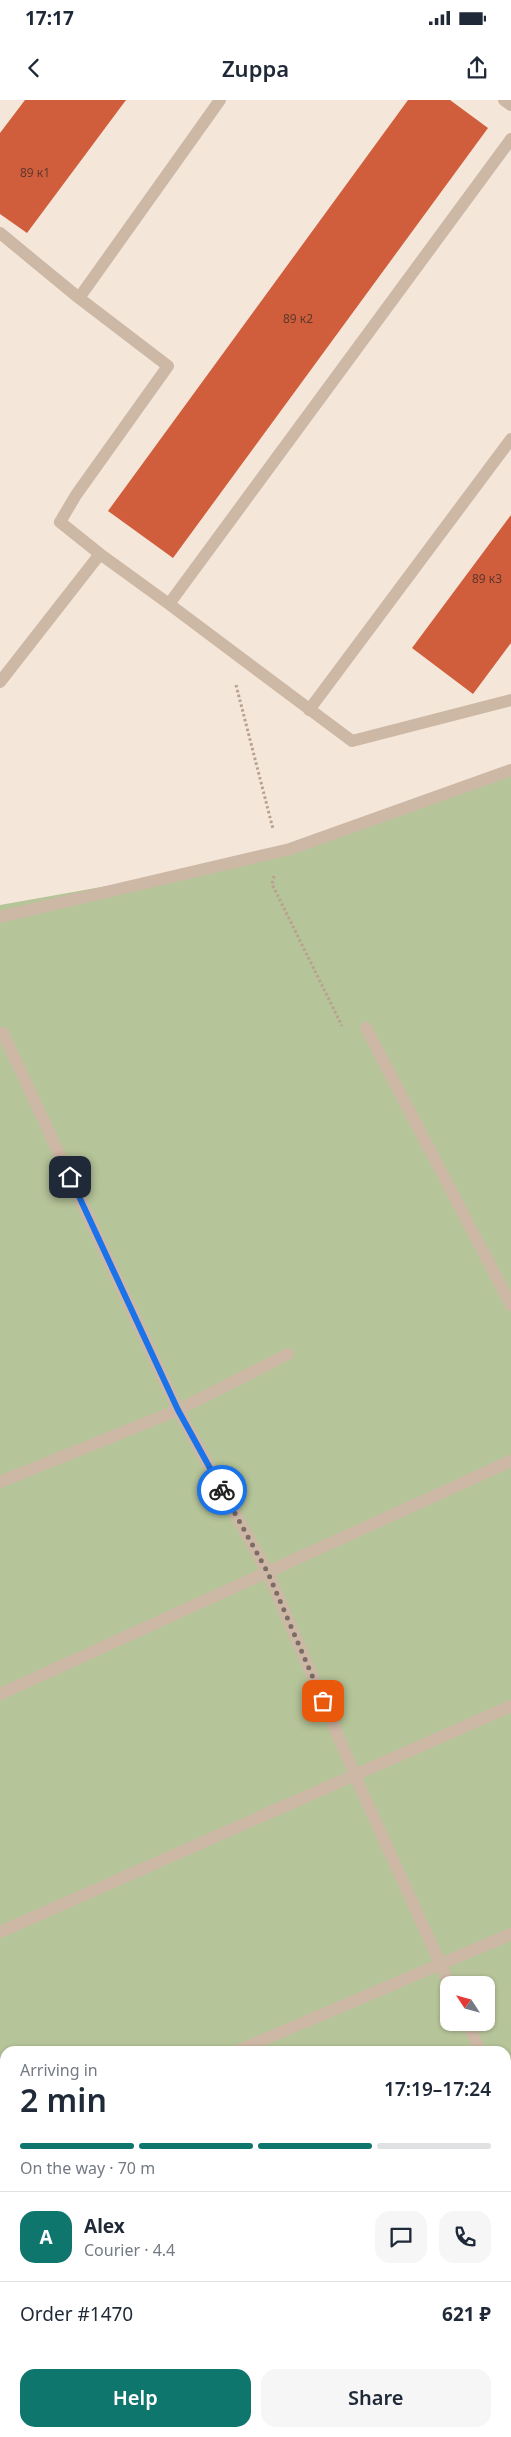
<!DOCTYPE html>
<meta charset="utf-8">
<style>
:root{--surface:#fff;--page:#f6f6f7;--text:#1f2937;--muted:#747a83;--line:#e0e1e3;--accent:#0f766e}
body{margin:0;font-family:"Noto Sans",sans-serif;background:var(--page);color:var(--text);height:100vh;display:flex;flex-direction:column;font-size:19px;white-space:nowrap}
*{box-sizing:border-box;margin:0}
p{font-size:16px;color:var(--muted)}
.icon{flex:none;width:28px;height:28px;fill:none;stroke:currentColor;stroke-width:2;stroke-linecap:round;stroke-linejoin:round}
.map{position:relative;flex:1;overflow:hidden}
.sheet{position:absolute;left:0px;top:1946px;width:511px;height:391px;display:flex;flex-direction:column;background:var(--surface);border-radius:15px 15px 0 0;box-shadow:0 1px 4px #0004}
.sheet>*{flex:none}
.needle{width:32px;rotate:306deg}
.tools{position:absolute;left:440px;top:1876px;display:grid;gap:10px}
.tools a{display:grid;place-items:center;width:55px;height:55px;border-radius:10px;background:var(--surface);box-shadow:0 1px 4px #0004;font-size:25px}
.pin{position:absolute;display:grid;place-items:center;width:42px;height:42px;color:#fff;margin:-21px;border-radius:10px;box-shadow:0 2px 8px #0006}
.courier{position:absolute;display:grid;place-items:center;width:50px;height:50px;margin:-25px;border:4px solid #1a73e8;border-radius:50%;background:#fff;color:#222;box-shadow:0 1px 6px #0007}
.overview em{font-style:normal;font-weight:600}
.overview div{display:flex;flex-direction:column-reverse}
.overview{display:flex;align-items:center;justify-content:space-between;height:85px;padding:0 20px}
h1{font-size:32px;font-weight:600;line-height:38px}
.bar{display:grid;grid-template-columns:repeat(4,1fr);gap:8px 5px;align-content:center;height:60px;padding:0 20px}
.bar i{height:6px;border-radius:4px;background:var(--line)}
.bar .on{background:var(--accent)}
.bar p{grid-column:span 4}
.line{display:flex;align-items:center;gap:12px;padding:0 20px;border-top:1px solid var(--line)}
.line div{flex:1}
.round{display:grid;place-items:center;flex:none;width:52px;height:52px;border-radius:15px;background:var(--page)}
.action{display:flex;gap:10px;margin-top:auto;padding:10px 20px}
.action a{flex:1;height:58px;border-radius:15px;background:var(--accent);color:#fff;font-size:20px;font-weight:600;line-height:58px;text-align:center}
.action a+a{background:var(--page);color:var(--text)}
.status{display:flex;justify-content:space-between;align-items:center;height:35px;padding:0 25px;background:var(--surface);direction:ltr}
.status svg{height:14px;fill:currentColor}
header{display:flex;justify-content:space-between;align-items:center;height:65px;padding:0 20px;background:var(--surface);font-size:22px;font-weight:600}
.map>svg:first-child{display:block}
.green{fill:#b6c499;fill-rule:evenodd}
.building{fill:#d05e3c}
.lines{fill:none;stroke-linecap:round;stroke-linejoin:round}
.path{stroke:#b9a18f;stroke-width:3;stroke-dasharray:2.5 2.5;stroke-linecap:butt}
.lane{stroke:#cdb7a5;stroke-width:12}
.done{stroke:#7a6d66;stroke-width:5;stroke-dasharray:0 9}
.route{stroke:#1a73e8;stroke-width:6}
.labels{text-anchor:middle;stroke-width:5;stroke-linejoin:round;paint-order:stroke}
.number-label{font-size:12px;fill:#5e382c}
</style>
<div class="status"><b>17:17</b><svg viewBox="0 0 49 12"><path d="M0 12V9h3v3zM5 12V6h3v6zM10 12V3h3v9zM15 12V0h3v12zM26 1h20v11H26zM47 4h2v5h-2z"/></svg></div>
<header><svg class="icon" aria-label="back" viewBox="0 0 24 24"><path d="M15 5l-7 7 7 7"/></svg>Zuppa<svg class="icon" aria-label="share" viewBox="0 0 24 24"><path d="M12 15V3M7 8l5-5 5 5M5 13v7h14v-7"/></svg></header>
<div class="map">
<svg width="511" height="2337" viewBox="0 0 511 2337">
<rect width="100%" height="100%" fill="#f4e7da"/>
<path class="green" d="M 511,673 L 511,2337 L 0,2337 L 0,805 L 287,754 ZM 449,1885 L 486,1885 L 486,1922 L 449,1922 ZM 5,1951 L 506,1951 L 506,2332 L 5,2332 Z"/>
<path class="building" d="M 25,0 L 126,0 L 27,133 L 0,114 L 0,33 Z
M 408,0 L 450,0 L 488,28 L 173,458 L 108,411 Z
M 511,415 L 511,543 L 473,594 L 412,548 Z"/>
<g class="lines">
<path class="path" d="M 236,585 L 273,729
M 274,776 L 272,784 L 342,926"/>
<path class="lane" d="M 504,0 L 511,5
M 0,133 L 79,198
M 100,454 L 169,504 L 511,39
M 169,504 L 352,641 L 511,600
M 0,582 L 100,454 L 60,422 L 76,395 L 168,266 L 79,198 L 220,0
M 309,610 L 511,339
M 0,817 L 290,749 L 511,670
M 366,928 L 511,1205
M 3,933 L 178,1310 L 268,1473 L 360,1687 L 450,1885
M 0,1382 L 178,1310 L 288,1254
M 0,1594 L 511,1361
M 0,1832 L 511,1606
M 467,1922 L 480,1951
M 237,1951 L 511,1834
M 506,2008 L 511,2019
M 0,2052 L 5,2050
M 506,2069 L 511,2067
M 0,2291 L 5,2289
M 506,2305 L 511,2303
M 437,2337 L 447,2332"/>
</g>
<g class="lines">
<path class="done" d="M 222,1390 L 268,1473 L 323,1601"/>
<path class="route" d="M 70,1077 L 178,1310 L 222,1390"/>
</g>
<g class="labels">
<g class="number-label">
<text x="35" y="77">89 к1</text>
<text x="298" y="223">89 к2</text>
<text x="487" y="483">89 к3</text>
</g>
</g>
</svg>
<div class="tools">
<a><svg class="needle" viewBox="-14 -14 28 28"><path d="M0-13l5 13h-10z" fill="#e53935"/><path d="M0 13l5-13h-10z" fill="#747a83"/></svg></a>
</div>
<div class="pin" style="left:323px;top:1601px;background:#ea580c"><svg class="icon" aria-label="bag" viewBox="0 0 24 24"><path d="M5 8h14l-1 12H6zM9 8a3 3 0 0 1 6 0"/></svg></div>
<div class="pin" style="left:70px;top:1077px;background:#1f2937"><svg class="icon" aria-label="home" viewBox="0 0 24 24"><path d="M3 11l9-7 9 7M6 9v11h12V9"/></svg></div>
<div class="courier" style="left:222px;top:1390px"><svg class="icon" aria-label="bike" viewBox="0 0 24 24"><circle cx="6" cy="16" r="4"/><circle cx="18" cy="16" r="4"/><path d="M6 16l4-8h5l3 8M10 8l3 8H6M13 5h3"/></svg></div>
<section class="sheet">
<div class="overview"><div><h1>2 min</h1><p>Arriving in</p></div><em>17:19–17:24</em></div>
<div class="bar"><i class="on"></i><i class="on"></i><i class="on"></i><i></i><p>On the way · 70 m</p></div>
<div class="line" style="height:90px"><b class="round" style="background:var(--accent);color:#fff">A</b><div><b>Alex</b><p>Courier · 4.4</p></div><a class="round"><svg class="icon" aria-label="chat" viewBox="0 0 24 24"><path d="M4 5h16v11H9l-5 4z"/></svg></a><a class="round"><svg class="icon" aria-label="phone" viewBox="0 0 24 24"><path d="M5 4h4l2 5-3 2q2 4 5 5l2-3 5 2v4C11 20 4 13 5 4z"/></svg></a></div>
<div class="line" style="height:65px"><div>Order #1470</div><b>621 ₽</b></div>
<div class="action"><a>Help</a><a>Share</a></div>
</section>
</div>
